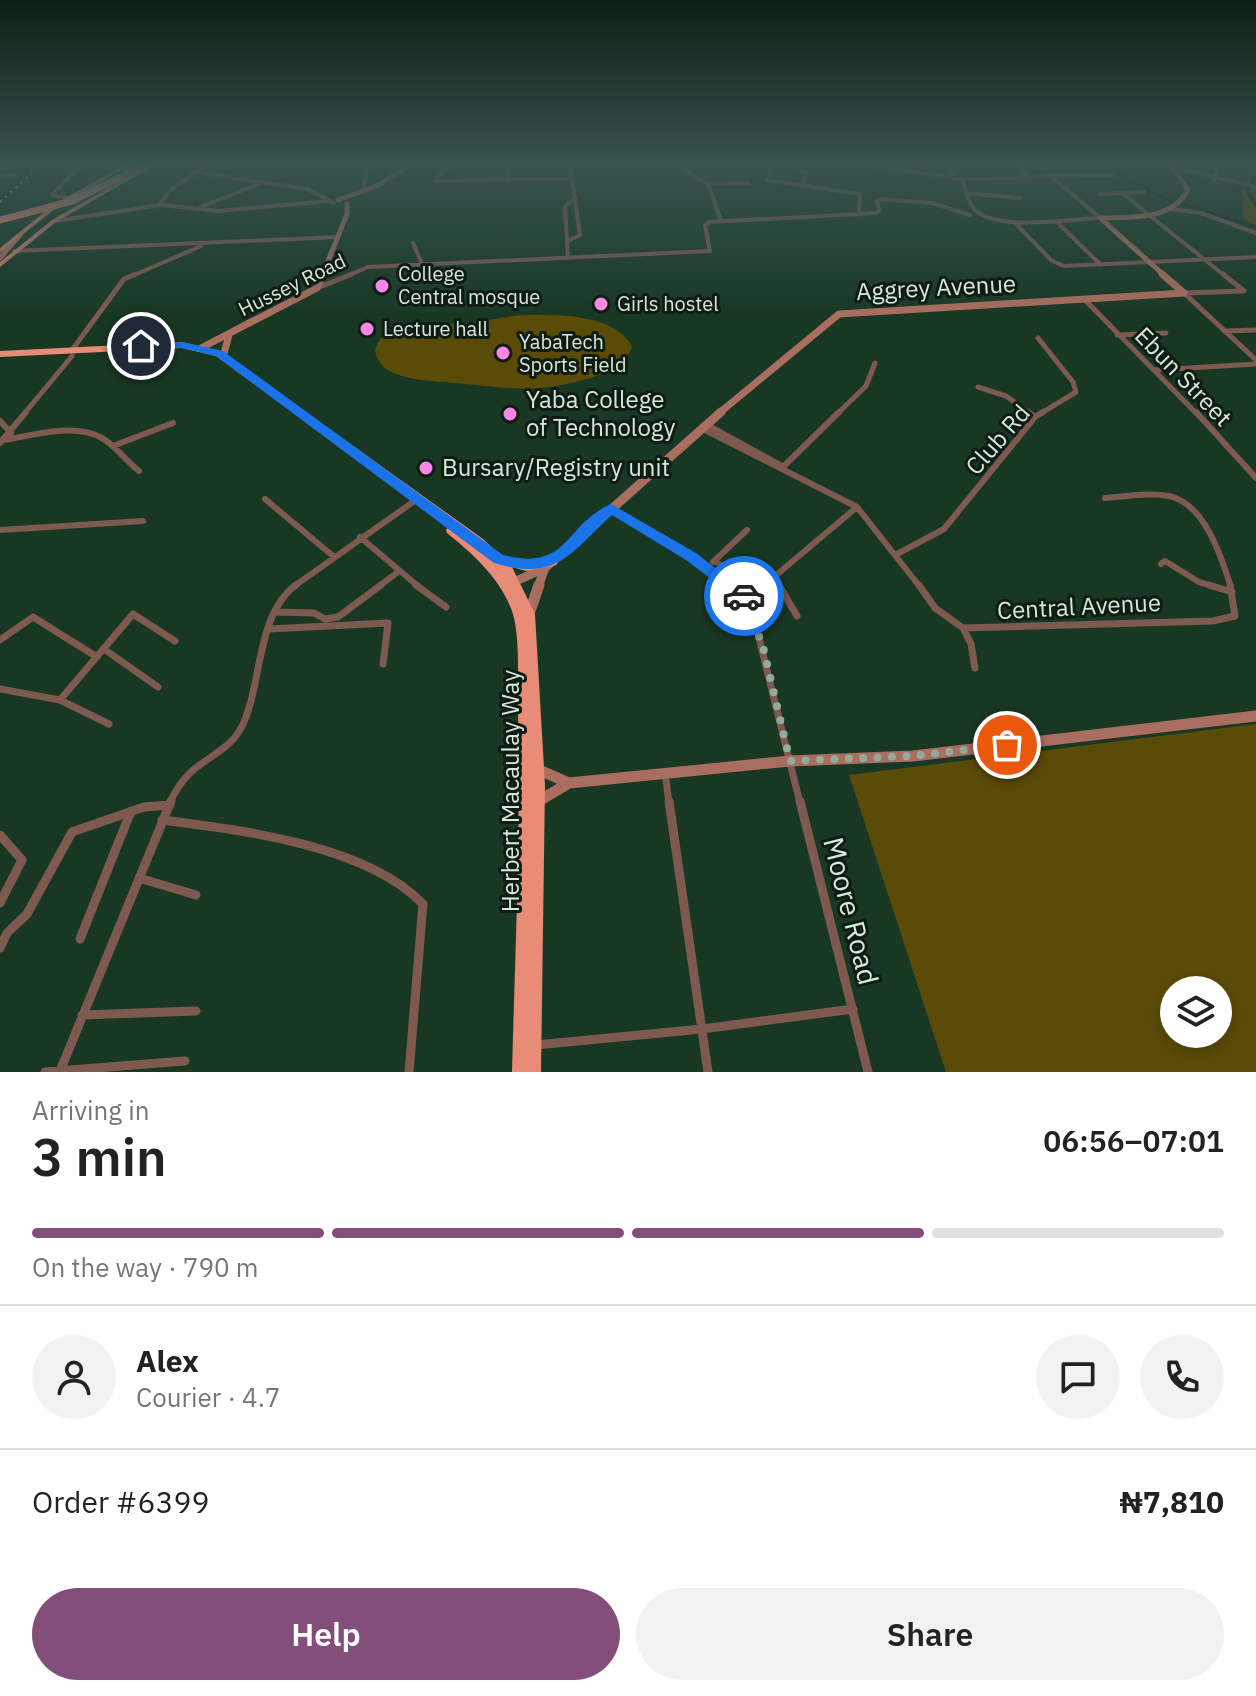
<!DOCTYPE html>
<meta charset="utf-8">
<style>
:root{--surface:#fff;--page:#f2f2f2;--text:#222;--muted:#767676;--line:#e0e0e0;--accent:#834f7a}
body{margin:0;font-family:"IBM Plex Sans",sans-serif;background:var(--page);color:var(--text);height:100vh;display:flex;flex-direction:column;font-size:30px;white-space:nowrap}
*{box-sizing:border-box;margin:0}
p{font-size:26px;color:var(--muted)}
.icon{flex:none;width:44px;height:44px;fill:none;stroke:currentColor;stroke-width:2;stroke-linecap:round;stroke-linejoin:round}
.map{position:relative;height:1072px;overflow:hidden}
.details{display:flex;flex-direction:column;background:var(--surface);flex:1}
.details>*{flex:none}
.controls{position:absolute;left:1160px;top:976px;display:grid;gap:16px}
.controls a{display:grid;place-items:center;width:72px;height:72px;border-radius:50%;background:var(--surface);box-shadow:0 4px 12px #0003;font-size:40px}
.pin{position:absolute;display:grid;place-items:center;width:68px;height:68px;color:#fff;margin:-34px;border:4px solid #fff;border-radius:50%;box-shadow:0 2px 8px #0007}
.courier{position:absolute;display:grid;place-items:center;width:80px;height:80px;margin:-40px;border:6px solid #1a73e8;border-radius:50%;background:#fff;color:#222;box-shadow:0 2px 10px #0007}
.overview em{font-style:normal;font-weight:600}
.overview div{display:flex;flex-direction:column-reverse}
.overview{display:flex;align-items:center;justify-content:space-between;height:136px;padding:0 32px}
h1{font-size:52px;font-weight:600;line-height:60px}
.bar{display:grid;grid-template-columns:repeat(4,1fr);gap:12px 8px;align-content:center;height:96px;padding:0 32px}
.bar i{height:10px;border-radius:6px;background:var(--line)}
.bar .selected{background:var(--accent)}
.bar p{grid-column:span 4}
.line{display:flex;align-items:center;gap:20px;padding:0 32px;border-top:2px solid var(--line)}
.line div{flex:1}
.round{display:grid;place-items:center;flex:none;width:84px;height:84px;border-radius:42px;background:var(--page)}
.action{display:flex;gap:16px;margin-top:auto;padding:16px 32px}
.action a{flex:1;height:92px;border-radius:48px;background:var(--accent);color:#fff;font-size:32px;font-weight:600;line-height:92px;text-align:center}
.action a+a{background:var(--page);color:var(--text)}
.map>svg:first-child{display:block}
.green{fill:#5b4b09;fill-rule:evenodd}
.lines{fill:none;stroke-linecap:round;stroke-linejoin:round}
.stream{stroke:#132327;stroke-width:2}
.canal{stroke:#132327;stroke-width:5}
.street-far4{stroke:#7e5950;stroke-width:4}
.street-far3{stroke:#7e5950;stroke-width:5}
.street-far2{stroke:#7e5950;stroke-width:6}
.street-far1{stroke:#7e5950;stroke-width:7}
.street{stroke:#7e5950;stroke-width:9}
.secondary-far3{stroke:#a96e60;stroke-width:5}
.secondary-far2{stroke:#a96e60;stroke-width:7}
.secondary-far1{stroke:#a96e60;stroke-width:9}
.secondary{stroke:#a96e60;stroke-width:11}
.primary{fill:#ca7e6c;fill-rule:evenodd}
.highway{fill:#e88c77;fill-rule:evenodd}
.rail{stroke:#b9cdbe;stroke-width:2;stroke-dasharray:2 5;stroke-linecap:butt}
.highway-bridge{stroke:#e88c77;stroke-width:7}
.route{fill:#1a73e8}
.done{stroke:#94aa9a;stroke-width:8;stroke-dasharray:0 14.4}
.poi-dot{fill:#fa87e6;stroke:#0f1c13;stroke-width:3}
.labels{text-anchor:middle;stroke-width:6;stroke-linejoin:round;paint-order:stroke}
.far-poi-label{font-size:20px;fill:#d6e8da;stroke:#0f1c13;text-anchor:start}
.far-street-label{font-size:20px;fill:#d6e8da;stroke:#0f1c13}
.street-label{font-size:24px;fill:#d6e8da;stroke:#0f1c13}
.poi-label{font-size:24px;fill:#d6e8da;stroke:#0f1c13;text-anchor:start}
.near-street-label{font-size:28px;fill:#d6e8da;stroke:#0f1c13}
</style>
<div class="map">
<svg width="1256" height="1072" viewBox="0 0 1256 1072">
<rect width="100%" height="100%" fill="#193824"/>
<path class="green" d="M 1256,164 L 1256,225 L 1243,218 L 1242,188 Z
M 530,315 C 562,315 613,314 632,346 C 626,366 609,372 590,378 C 532,395 513,388 455,383 C 436,381 412,381 394,373 C 383,369 378,362 375,351 C 385,311 439,326 468,323 C 489,321 509,315 530,315 Z
M 1256,724 L 1256,1072 L 946,1072 L 849,775 ZM 1174,990 L 1218,990 L 1218,1034 L 1174,1034 Z"/>
<g class="lines">
<path class="stream" d="M 1099,164 L 1164,198 L 1256,227"/>
<path class="canal" d="M 1256,174 L 1248,191 L 1256,204"/>
<path class="street-far4" d="M 453,164 L 442,171 L 436,181 L 571,178
M 507,164 L 509,181
M 683,164 L 685,171 L 708,184 L 721,221
M 772,164 L 767,180 L 860,194 L 859,212
M 859,164 L 962,179 L 1113,175
M 928,164 L 947,166 L 955,176
M 1013,164 L 1031,179
M 977,165 L 985,164
M 1015,166 L 1034,164
M 1174,167 L 1256,187
M 800,171 L 806,173 L 802,186
M 196,172 L 307,189 L 334,203
M 0,177 L 16,176
M 1053,178 L 1099,217
M 962,179 C 965,188 968,202 974,209 C 996,232 1069,219 1100,218
M 1214,179 L 1218,164
M 708,184 L 748,183
M 363,189 L 368,164
M 1144,192 L 1122,193 L 1225,276
M 965,193 L 1020,198
M 1100,194 L 1122,193
M 69,198 L 52,195 L 79,167 L 95,164
M 158,206 L 172,189 L 209,164
M 196,209 L 264,182
M 1169,209 L 1201,213 L 1256,233
M 54,221 L 161,205 L 218,211 L 330,201
M 1015,223 L 1051,260 L 1063,266 L 1256,257
M 1058,223 L 1101,265
M 568,241 L 580,235 L 570,164
M 413,243 L 422,264
M 14,251 L 338,237
M 568,258 L 565,207 L 573,200
M 132,276 L 201,246
M 347,276 L 368,267 L 710,251 L 705,225 L 710,222 L 876,213 L 879,211 L 877,201 L 881,199 L 932,203 L 970,215"/>
<path class="street-far3" d="M 317,288 L 352,274
M 1184,293 L 1244,291 L 1223,274
M 1184,293 L 1256,360
M 1085,300 L 1197,414
M 1224,331 L 1256,330
M 1117,335 L 1166,333
M 1038,338 L 1073,382 L 1076,392 L 1040,414
M 72,350 L 124,279 L 136,274
M 1155,370 L 1256,364
M 978,387 L 1006,396 L 1031,414
M 24,414 L 72,356
M 837,414 L 866,386 L 875,363"/>
<path class="street-far2" d="M 1028,412 L 1035,417
M 1196,412 L 1256,478
M 0,421 L 11,433
M 707,425 L 780,465
M 703,429 L 857,507 L 920,587
M 3,440 C 33,436 73,422 102,438 C 116,446 126,461 139,471
M 0,443 L 26,412
M 113,446 L 173,423
M 782,468 L 839,412
M 1105,498 C 1126,497 1148,492 1169,496 C 1205,504 1221,556 1231,587
M 265,499 L 333,556
M 611,508 L 735,587
M 0,530 L 143,521
M 360,537 L 419,587
M 897,554 L 944,529 L 1035,417 L 1043,412
M 714,561 L 755,584 L 774,577
M 713,562 L 747,530
M 1161,564 L 1165,561 L 1199,582 L 1216,587
M 293,587 L 413,502
M 378,587 L 398,572
M 780,587 L 774,577 L 857,507"/>
<path class="street-far1" d="M 416,585 L 446,607
M 732,585 L 752,610 L 800,803
M 779,585 L 797,616
M 919,585 L 935,608 L 963,628 L 1213,621 L 1235,616 L 1230,585
M 1209,585 L 1232,592
M 275,612 L 314,613 L 325,619 L 338,617 L 381,585
M 963,628 L 971,644 L 975,668
M 269,629 L 388,623 L 383,664
M 0,640 L 33,617 L 97,657
M 104,649 L 158,687
M 0,689 L 60,700 L 109,724
M 60,700 L 133,614 L 175,641
M 665,772 L 669,803
M 170,803 C 189,757 225,759 241,728 C 263,686 255,615 296,585"/>
<path class="street" d="M 669,801 L 708,1072
M 800,801 L 868,1072
M 162,820 C 241,830 366,845 423,904 L 409,1072
M 0,835 L 22,860 L 0,903
M 139,878 L 196,895
M 80,939 L 131,811
M 0,948 L 7,933 L 27,914 L 72,832 L 144,807 L 170,805
M 82,1015 L 196,1011
M 536,1045 L 702,1029 L 853,1009
M 60,1071 L 171,801
M 45,1072 L 185,1061"/>
<path class="secondary-far3" d="M 338,200 L 379,185 L 411,164
M 1100,218 C 1131,217 1171,221 1188,190 L 1170,164
M 1100,218 L 1165,276
M 0,258 L 20,235
M 322,276 L 347,214 L 347,204"/>
<path class="secondary-far2" d="M 1162,274 L 1184,293
M 201,348 L 317,288 L 323,274
M 223,357 L 229,335
M 718,414 L 839,314 L 1184,293"/>
<path class="secondary-far1" d="M 516,581 L 545,568 L 721,412
M 538,587 L 545,568"/>
<path class="secondary" d="M 529,614 L 539,585
M 537,769 L 569,783
M 537,802 L 569,783 L 790,761 L 913,756 L 1256,716"/>
<path class="primary" d="M 125,164 L 132,164 L 57,207 L 0,253 L 0,248 L 53,205 Z
M 150,164 L 157,164 L 56,222 L 0,267 L 0,262 L 52,220 Z"/>
<path class="highway" d="M 182,342 L 222,352 L 483,539 L 501,556 L 526,561 L 552,558 L 556,559 L 558,562 L 556,565 L 552,566 L 526,571 L 512,567 L 535,614 L 545,785 L 541,1072 L 512,1072 C 515,953 521,833 518,714 C 517,685 521,637 512,611 C 500,578 474,555 447,533 L 446,530 L 449,526 L 216,356 L 182,348 L 0,357 L 0,351 Z"/>
<path class="rail" d="M 0,202 L 42,164"/>
<path class="highway-bridge" d="M 0,220 L 72,201 L 143,166"/>
</g>
<linearGradient id="sky" x2="0" y2="1"><stop stop-color="#0e1f14"/><stop offset="0.52" stop-color="#385350"/><stop offset="1" stop-color="#385350" stop-opacity="0"/></linearGradient>
<rect width="1256" height="314" fill="url(#sky)"/>
<path class="route" d="M 182,342 L 223,351 L 503,555 C 570,572 563,525 611,504 L 696,553 L 751,596 L 749,600 L 739,600 L 686,560 L 612,515 C 569,554 557,582 494,563 L 216,356 L 182,348 L 136,346 Z"/>
<g class="lines">
<path class="done" d="M 744,596 L 763,647 L 790,761 L 913,756 L 1007,745"/>
</g>
<g class="poi-dot">
<circle cx="382" cy="286" r="8"/>
<circle cx="601" cy="304" r="8"/>
<circle cx="367" cy="329" r="8"/>
<circle cx="503" cy="353" r="8"/>
<circle cx="510" cy="414" r="8"/>
<circle cx="426" cy="468" r="8"/>
</g>
<g class="labels">
<g class="far-poi-label">
<text x="398" y="281">College<tspan x="398" dy="23">Central mosque</tspan></text>
<text x="617" y="311">Girls hostel</text>
<text x="383" y="336">Lecture hall</text>
<text x="519" y="349">YabaTech<tspan x="519" dy="23">Sports Field</tspan></text>
</g>
<g class="far-street-label">
<text transform="translate(292 285) rotate(-26)" y="7">Hussey Road</text>
</g>
<g class="street-label">
<text transform="translate(936 288) rotate(-3)" y="8">Aggrey Avenue</text>
<text transform="translate(1183 377) rotate(46)" y="8">Ebun Street</text>
<text transform="translate(998 440) rotate(-49)" y="8">Club Rd</text>
<text transform="translate(1079 607) rotate(-3)" y="8">Central Avenue</text>
<text transform="translate(511 791) rotate(-90)" y="8">Herbert Macaulay Way</text>
</g>
<g class="poi-label">
<text x="526" y="408">Yaba College<tspan x="526" dy="28">of Technology</tspan></text>
<text x="442" y="476">Bursary/Registry unit</text>
</g>
<g class="near-street-label">
<text transform="translate(851 911) rotate(76)" y="10">Moore Road</text>
</g>
</g>
</svg>
<div class="controls">
<a><svg class="icon" aria-label="layers" viewBox="0 0 24 24"><path d="M12 4l9 5-9 5-9-5zM3 14l9 5 9-5"/></svg></a>
</div>
<div class="pin" style="left:1007px;top:745px;background:#ea580c"><svg class="icon" aria-label="bag" viewBox="0 0 24 24"><path d="M5 8h14l-1 12H6zM9 8a3 3 0 0 1 6 0"/></svg></div>
<div class="pin" style="left:141px;top:346px;background:#1f2937"><svg class="icon" aria-label="home" viewBox="0 0 24 24"><path d="M3 11l9-7 9 7M6 9v11h12V9"/></svg></div>
<div class="courier" style="left:744px;top:596px"><svg class="icon" aria-label="car" viewBox="0 0 24 24"><path d="M5 17H2v-5l4-1 3-4h7l3 4 3 1v5h-3M9 17h6M6 11h13"/><circle cx="7" cy="17" r="2"/><circle cx="17" cy="17" r="2"/></svg></div>
</div>
<section class="details">
<div class="overview"><div><h1>3 min</h1><p>Arriving in</p></div><em>06:56–07:01</em></div>
<div class="bar"><i class="selected"></i><i class="selected"></i><i class="selected"></i><i></i><p>On the way · 790 m</p></div>
<div class="line" style="height:144px"><a class="round"><svg class="icon" aria-label="person" viewBox="0 0 24 24"><circle cx="12" cy="8" r="4"/><path d="M4 21q1-7 8-7t8 7"/></svg></a><div><b>Alex</b><p>Courier · 4.7</p></div><a class="round"><svg class="icon" aria-label="chat" viewBox="0 0 24 24"><path d="M4 5h16v11H9l-5 4z"/></svg></a><a class="round"><svg class="icon" aria-label="phone" viewBox="0 0 24 24"><path d="M5 4h4l2 5-3 2q2 4 5 5l2-3 5 2v4C11 20 4 13 5 4z"/></svg></a></div>
<div class="line" style="height:104px"><div>Order #6399</div><b>₦7,810</b></div>
<div class="action"><a>Help</a><a>Share</a></div>
</section>
